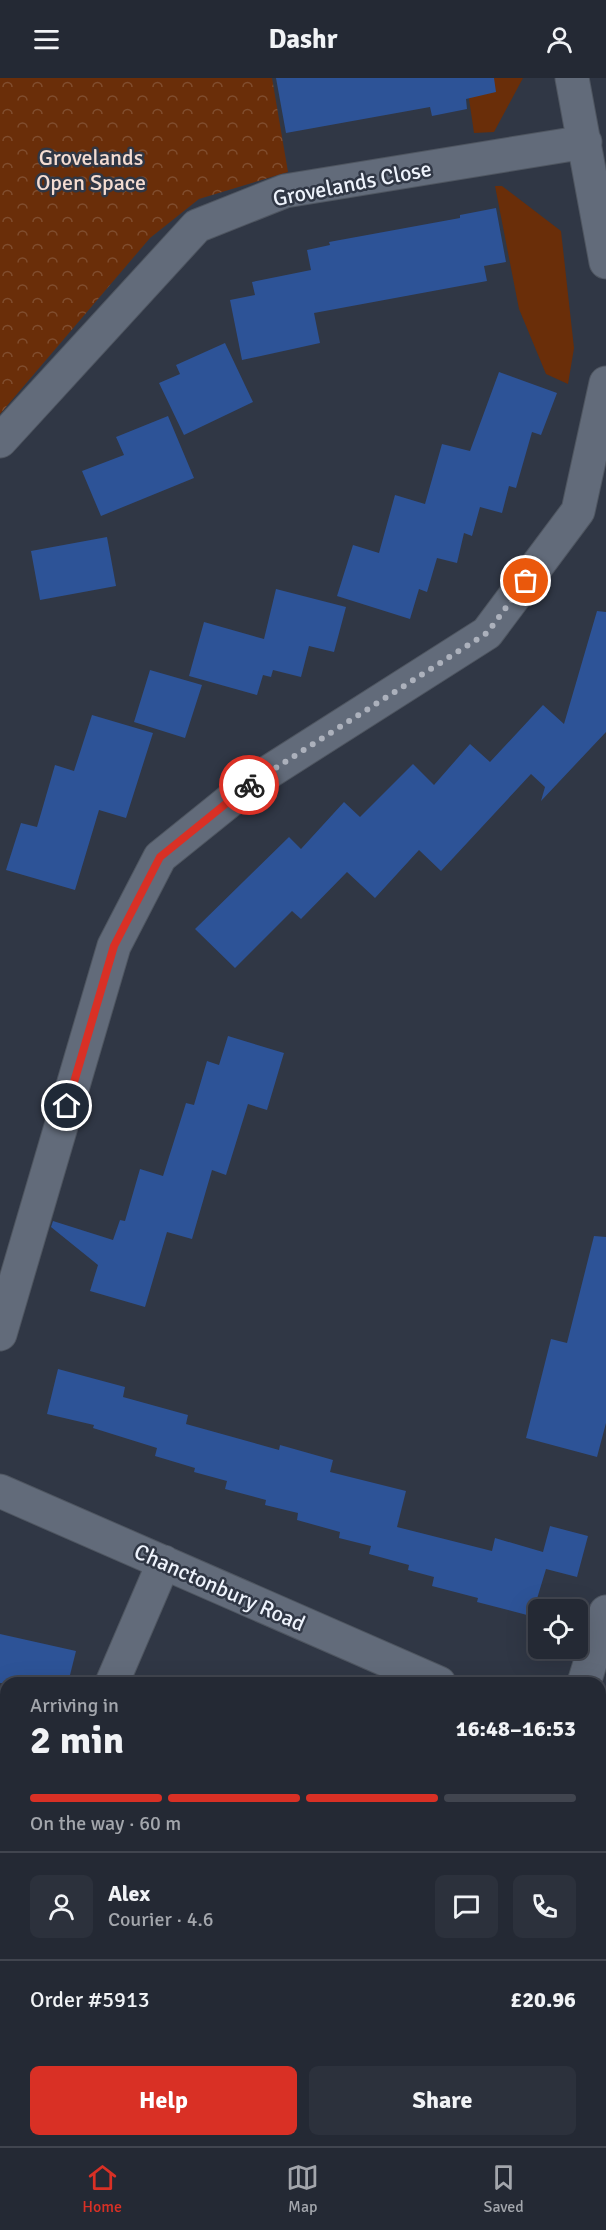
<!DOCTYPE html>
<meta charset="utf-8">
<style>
:root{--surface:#242934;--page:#2c313c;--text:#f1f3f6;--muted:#a3a6ac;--line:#41454f;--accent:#d93025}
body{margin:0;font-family:Signika,sans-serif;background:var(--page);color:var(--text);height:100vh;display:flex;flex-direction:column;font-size:22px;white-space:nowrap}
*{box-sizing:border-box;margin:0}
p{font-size:20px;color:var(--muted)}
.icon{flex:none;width:33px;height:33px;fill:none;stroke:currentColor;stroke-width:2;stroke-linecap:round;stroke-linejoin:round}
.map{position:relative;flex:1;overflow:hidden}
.side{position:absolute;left:0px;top:1599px;width:606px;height:470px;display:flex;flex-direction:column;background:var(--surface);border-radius:18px 18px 0 0;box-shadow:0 6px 24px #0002,0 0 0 2px var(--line)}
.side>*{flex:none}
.buttons{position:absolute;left:528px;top:1521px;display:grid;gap:12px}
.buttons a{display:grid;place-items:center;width:60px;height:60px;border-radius:9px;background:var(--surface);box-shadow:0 6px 24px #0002,0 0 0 2px var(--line);font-size:30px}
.pin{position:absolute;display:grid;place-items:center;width:51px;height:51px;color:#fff;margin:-26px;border:3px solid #fff;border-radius:50%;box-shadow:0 2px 6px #0007}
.courier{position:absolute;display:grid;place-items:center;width:60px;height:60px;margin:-30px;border:4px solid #d93025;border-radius:50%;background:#fff;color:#222;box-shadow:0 2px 8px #0007}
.headline em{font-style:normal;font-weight:700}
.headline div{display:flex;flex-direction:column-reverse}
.headline{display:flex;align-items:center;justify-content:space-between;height:102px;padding:0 30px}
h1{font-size:39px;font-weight:700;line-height:45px}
.bar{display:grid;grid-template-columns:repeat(4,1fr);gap:9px 6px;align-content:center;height:72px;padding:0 30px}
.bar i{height:8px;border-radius:4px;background:var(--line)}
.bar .on{background:var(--accent)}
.bar p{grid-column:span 4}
.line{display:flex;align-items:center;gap:15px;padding:0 30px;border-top:2px solid var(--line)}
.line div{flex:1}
.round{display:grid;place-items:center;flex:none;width:63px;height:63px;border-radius:9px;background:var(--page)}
.button{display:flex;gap:12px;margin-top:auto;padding:12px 30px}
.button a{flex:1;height:69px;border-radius:9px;background:var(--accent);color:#fff;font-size:24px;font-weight:700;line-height:69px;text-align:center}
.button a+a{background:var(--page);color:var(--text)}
header{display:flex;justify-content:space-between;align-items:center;height:78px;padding:0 30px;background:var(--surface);font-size:27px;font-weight:700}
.menu{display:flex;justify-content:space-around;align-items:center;height:84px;border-top:2px solid var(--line);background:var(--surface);font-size:16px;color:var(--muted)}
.menu a{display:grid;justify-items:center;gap:3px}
.menu .on{color:var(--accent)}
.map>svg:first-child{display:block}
.green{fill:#6a2e09}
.park{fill:url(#park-crowns)}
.building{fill:#2d5397}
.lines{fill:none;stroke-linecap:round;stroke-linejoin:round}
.minor-casing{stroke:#4f5661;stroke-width:35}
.minor{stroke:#626b7a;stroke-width:33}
.done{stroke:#acb1bc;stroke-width:6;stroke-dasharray:0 10.8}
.route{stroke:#d93025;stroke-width:8}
.labels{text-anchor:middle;stroke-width:5;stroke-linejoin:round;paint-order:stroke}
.park-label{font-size:22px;fill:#f4dcd1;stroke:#303745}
.street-label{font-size:22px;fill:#eef3fc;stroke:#303745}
</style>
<header><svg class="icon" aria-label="menu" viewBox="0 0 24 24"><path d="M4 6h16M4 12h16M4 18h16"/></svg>Dashr<svg class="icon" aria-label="person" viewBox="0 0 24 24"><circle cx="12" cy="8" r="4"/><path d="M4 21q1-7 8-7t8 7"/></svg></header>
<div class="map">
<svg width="606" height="2068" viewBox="0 0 606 2068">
<defs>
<pattern id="park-crowns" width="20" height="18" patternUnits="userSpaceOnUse" patternTransform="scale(1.5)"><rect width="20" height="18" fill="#6a2e09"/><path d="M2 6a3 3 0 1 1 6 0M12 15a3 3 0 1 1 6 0" fill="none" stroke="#804d2e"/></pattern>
</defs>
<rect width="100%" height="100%" fill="#303745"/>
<path class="green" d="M 466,0 L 523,0 L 494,54 L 474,55 Z
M 495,108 L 502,108 L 561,153 L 574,270 L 568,306 L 546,296 L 519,231 Z"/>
<path class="park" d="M 0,0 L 272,0 L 288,94 L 199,121 L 150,160 L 0,336 Z"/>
<path class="building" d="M 276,0 L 494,0 L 496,14 L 466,21 L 467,31 L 432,38 L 430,29 L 286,55 Z
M 496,130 L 506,184 L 484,188 L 487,203 L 314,235 L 320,265 L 242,282 L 230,222 L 255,217 L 252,204 L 311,192 L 307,172 L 330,167 L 329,164 L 460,140 L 460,137 Z
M 225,265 L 253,324 L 184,357 L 159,305 L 180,296 L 176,287 Z
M 499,294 L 557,315 L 541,357 L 532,354 L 516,410 L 509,408 L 502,435 L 480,429 L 472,458 L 464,455 L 457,485 L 437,480 L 427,514 L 419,511 L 410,541 L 337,518 L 353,467 L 379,475 L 395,417 L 425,426 L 442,366 L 470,373 Z
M 168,338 L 194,400 L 101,438 L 82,393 L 124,377 L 116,359 Z
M 107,459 L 116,508 L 40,522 L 31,473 Z
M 276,511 L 346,529 L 334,574 L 309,568 L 301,599 L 273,592 L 271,599 L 263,597 L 257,617 L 189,598 L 204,544 L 264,561 Z
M 597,533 L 606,534 L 606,654 L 541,723 L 545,709 L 531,696 L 441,793 L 419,772 L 375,820 L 347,794 L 301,841 L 292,833 L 235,890 L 195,851 L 289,759 L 301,771 L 344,724 L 360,739 L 413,686 L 434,707 L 470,666 L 490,684 L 543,627 L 564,646 Z
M 150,592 L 202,607 L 185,660 L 134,644 Z
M 92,637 L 153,655 L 126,740 L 99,732 L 75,812 L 6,792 L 21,745 L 37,749 L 55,687 L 74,693 Z
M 228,958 L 284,975 L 267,1032 L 248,1026 L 226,1097 L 212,1092 L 192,1161 L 167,1154 L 145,1229 L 90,1213 L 98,1187 L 51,1149 L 53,1143 L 113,1162 L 120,1142 L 125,1143 L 140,1091 L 163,1098 L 186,1025 L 194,1027 L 207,983 L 219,987 Z
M 594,1158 L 606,1159 L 606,1345 L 597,1379 L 526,1360 L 551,1261 L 567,1265 Z
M 58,1291 L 125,1309 L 123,1319 L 188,1337 L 186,1346 L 279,1372 L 280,1367 L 333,1382 L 330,1394 L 406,1413 L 397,1449 L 492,1473 L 495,1460 L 543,1474 L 550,1448 L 588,1458 L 577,1499 L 546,1491 L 533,1534 L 529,1533 L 527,1537 L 477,1524 L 478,1520 L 432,1508 L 434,1499 L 408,1492 L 409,1487 L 369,1476 L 371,1468 L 339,1460 L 340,1454 L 297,1442 L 298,1435 L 265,1427 L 266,1422 L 225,1411 L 227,1403 L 194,1394 L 195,1390 L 155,1378 L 157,1370 L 93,1350 L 94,1347 L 47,1336 Z
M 0,1556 L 76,1573 L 68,1605 L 0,1605 Z"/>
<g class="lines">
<g class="minor-casing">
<path id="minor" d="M 572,0 L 606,184
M 0,363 L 197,148 L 285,113 L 585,64
M 0,1256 L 114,868 L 160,779 L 253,704 L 487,555 L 578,433 L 606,305
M 0,1413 L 439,1605
M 112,1605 L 164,1484
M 584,1605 L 606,1534
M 600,1651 L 606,1653
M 0,1940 L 6,1941
M 363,2068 L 364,2062"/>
</g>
<use href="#minor" class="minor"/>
</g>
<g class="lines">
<path class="done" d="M 249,707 L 487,555 L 526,503"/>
<path class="route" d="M 67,1028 L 114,868 L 160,779 L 249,707"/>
</g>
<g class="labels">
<g class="park-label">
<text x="91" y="87">Grovelands<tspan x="91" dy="25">Open Space</tspan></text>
</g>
<g class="street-label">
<text transform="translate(352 105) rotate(-11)" y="8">Grovelands Close</text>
<text transform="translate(220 1509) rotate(24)" y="8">Chanctonbury Road</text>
</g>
</g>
</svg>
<div class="buttons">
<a><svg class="icon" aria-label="locate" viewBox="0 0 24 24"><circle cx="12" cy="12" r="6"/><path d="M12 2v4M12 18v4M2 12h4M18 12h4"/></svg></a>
</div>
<div class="pin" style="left:526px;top:503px;background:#ea580c"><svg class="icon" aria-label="bag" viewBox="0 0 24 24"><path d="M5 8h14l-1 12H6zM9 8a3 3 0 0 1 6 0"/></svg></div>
<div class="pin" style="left:67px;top:1028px;background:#1f2937"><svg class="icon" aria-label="home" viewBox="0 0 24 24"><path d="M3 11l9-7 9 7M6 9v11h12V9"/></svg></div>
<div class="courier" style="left:249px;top:707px"><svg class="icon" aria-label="bike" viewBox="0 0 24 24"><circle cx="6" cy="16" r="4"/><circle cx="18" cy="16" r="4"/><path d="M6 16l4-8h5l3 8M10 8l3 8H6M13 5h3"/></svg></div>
<section class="side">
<div class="headline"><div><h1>2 min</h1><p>Arriving in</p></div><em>16:48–16:53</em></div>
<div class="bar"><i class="on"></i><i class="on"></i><i class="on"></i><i></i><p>On the way · 60 m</p></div>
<div class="line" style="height:108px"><a class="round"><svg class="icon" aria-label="person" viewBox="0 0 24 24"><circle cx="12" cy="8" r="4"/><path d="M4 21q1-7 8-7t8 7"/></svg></a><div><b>Alex</b><p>Courier · 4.6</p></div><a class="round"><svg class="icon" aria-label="chat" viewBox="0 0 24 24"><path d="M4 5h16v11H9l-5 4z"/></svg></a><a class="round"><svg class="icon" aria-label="phone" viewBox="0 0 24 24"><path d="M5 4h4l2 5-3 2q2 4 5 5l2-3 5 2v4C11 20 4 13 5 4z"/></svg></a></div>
<div class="line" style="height:78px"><div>Order #5913</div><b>£20.96</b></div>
<div class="button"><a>Help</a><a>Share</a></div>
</section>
</div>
<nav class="menu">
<a class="on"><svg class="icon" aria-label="home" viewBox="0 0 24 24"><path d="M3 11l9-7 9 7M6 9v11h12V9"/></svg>Home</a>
<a><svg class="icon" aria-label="map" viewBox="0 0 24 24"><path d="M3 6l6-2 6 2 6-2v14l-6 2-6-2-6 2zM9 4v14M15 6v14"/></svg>Map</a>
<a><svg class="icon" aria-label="saved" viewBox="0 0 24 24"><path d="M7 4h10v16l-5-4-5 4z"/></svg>Saved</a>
</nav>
